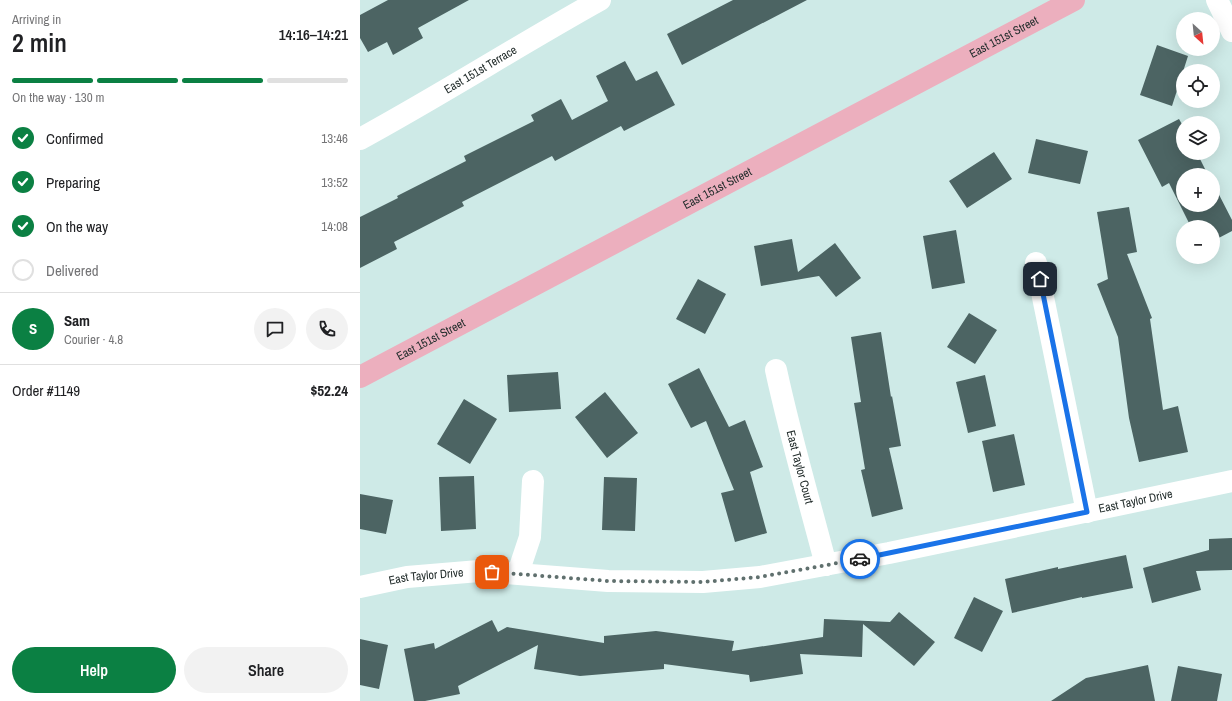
<!DOCTYPE html>
<meta charset="utf-8">
<style>
:root{--surface:#fff;--page:#f2f2f2;--text:#202124;--muted:#757577;--line:#e0e0e0;--accent:#0b8043}
body{margin:0;font-family:"Archivo Narrow",sans-serif;background:var(--page);color:var(--text);height:100vh;display:flex;flex-direction:column;font-size:15px;white-space:nowrap}
*{box-sizing:border-box;margin:0}
p{font-size:13px;color:var(--muted)}
.icon{flex:none;width:22px;height:22px;fill:none;stroke:currentColor;stroke-width:2;stroke-linecap:round;stroke-linejoin:round}
.map{position:relative;flex:1;overflow:hidden}
.panel{display:flex;flex-direction:column;background:var(--surface);width:360px}
.panel>*{flex:none}
.needle{width:26px;rotate:153deg}
.buttons{position:absolute;left:816px;top:12px;display:grid;gap:8px}
.buttons a{display:grid;place-items:center;width:44px;height:44px;border-radius:50%;background:var(--surface);box-shadow:0 4px 16px #0002;font-size:20px}
.pin{position:absolute;display:grid;place-items:center;width:34px;height:34px;color:#fff;margin:-17px;border-radius:8px;box-shadow:0 2px 6px #0006}
.courier{position:absolute;display:grid;place-items:center;width:40px;height:40px;margin:-20px;border:3px solid #1a73e8;border-radius:50%;background:#fff;color:#222;box-shadow:0 1px 5px #0007}
.summary em{font-style:normal;font-weight:600}
.summary div{display:flex;flex-direction:column-reverse}
.summary{display:flex;align-items:center;justify-content:space-between;height:68px;padding:0 12px}
h1{font-size:26px;font-weight:600;line-height:30px}
.bar{display:grid;grid-template-columns:repeat(4,1fr);gap:6px 4px;align-content:center;height:48px;padding:0 12px}
.bar i{height:5px;border-radius:3px;background:var(--line)}
.bar .current{background:var(--accent)}
.bar p{grid-column:span 4}
.line{display:flex;align-items:center;gap:10px;padding:0 12px;border-top:1px solid var(--line)}
.line div{flex:1}
.round{display:grid;place-items:center;flex:none;width:42px;height:42px;border-radius:21px;background:var(--page)}
ol{padding:0 12px;list-style:none}
li{display:flex;align-items:center;gap:12px;height:44px}
li p{margin-inline-start:auto}
li .icon{padding:4px;border-radius:50%;background:var(--accent);color:#fff;stroke-width:4}
li:last-child{color:var(--muted)}
li i{width:22px;height:22px;border:2px solid var(--line);border-radius:50%}
.action{display:flex;gap:8px;margin-top:auto;padding:8px 12px}
.action a{flex:1;height:46px;border-radius:24px;background:var(--accent);color:#fff;font-size:16px;font-weight:600;line-height:46px;text-align:center}
.action a+a{background:var(--page);color:var(--text)}
main{display:flex;flex:1;min-height:0}
.map>svg:first-child{display:block}
.building{fill:#4c6463}
.lines{fill:none;stroke-linecap:round;stroke-linejoin:round}
.minor{stroke:#fff;stroke-width:22}
.major{stroke:#ecafbe;stroke-width:22}
.done{stroke:#60706e;stroke-width:4;stroke-dasharray:0 7.2}
.route{stroke:#1a73e8;stroke-width:5}
.labels{text-anchor:middle;stroke-width:4;stroke-linejoin:round;paint-order:stroke}
.street-label{font-size:12px;fill:#242e2d;stroke:#dcf7f5}
</style>
<main>
<section class="panel">
<div class="summary"><div><h1>2 min</h1><p>Arriving in</p></div><em>14:16–14:21</em></div>
<div class="bar"><i class="current"></i><i class="current"></i><i class="current"></i><i></i><p>On the way · 130 m</p></div>
<ol>
<li><svg class="icon" aria-label="check" viewBox="0 0 24 24"><path d="M5 12l5 5 9-10"/></svg>Confirmed<p>13:46</p></li>
<li><svg class="icon" aria-label="check" viewBox="0 0 24 24"><path d="M5 12l5 5 9-10"/></svg>Preparing<p>13:52</p></li>
<li><svg class="icon" aria-label="check" viewBox="0 0 24 24"><path d="M5 12l5 5 9-10"/></svg>On the way<p>14:08</p></li>
<li><i></i>Delivered</li>
</ol>
<div class="line" style="height:72px"><b class="round" style="background:var(--accent);color:#fff">S</b><div><b>Sam</b><p>Courier · 4.8</p></div><a class="round"><svg class="icon" aria-label="chat" viewBox="0 0 24 24"><path d="M4 5h16v11H9l-5 4z"/></svg></a><a class="round"><svg class="icon" aria-label="phone" viewBox="0 0 24 24"><path d="M5 4h4l2 5-3 2q2 4 5 5l2-3 5 2v4C11 20 4 13 5 4z"/></svg></a></div>
<div class="line" style="height:52px"><div>Order #1149</div><b>$52.24</b></div>
<div class="action"><a>Help</a><a>Share</a></div>
</section>
<div class="map">
<svg width="872" height="701" viewBox="0 0 872 701">
<rect width="100%" height="100%" fill="#ceeae7"/>
<path class="building" d="M 28,0 L 109,0 L 58,28 L 63,38 L 33,55 L 27,42 L 8,52 L 0,38 L 0,15 Z
M 373,0 L 447,0 L 322,65 L 307,34 Z
M 797,45 L 828,56 L 812,106 L 780,95 Z
M 265,61 L 276,81 L 297,71 L 315,105 L 264,131 L 261,126 L 195,161 L 192,156 L 102,202 L 104,206 L 34,242 L 37,249 L 0,268 L 0,217 L 38,198 L 37,196 L 106,161 L 104,156 L 174,121 L 171,115 L 201,99 L 212,120 L 248,101 L 236,76 Z
M 819,119 L 823,126 L 823,153 L 837,153 L 848,175 L 823,175 L 823,205 L 853,205 L 853,183 L 872,220 L 872,231 L 853,241 L 853,227 L 831,227 L 809,183 L 802,187 L 778,140 Z
M 676,139 L 728,151 L 720,184 L 668,173 Z
M 634,152 L 652,179 L 607,208 L 589,181 Z
M 769,207 L 777,252 L 767,254 L 792,318 L 790,319 L 803,410 L 818,406 L 828,452 L 779,462 L 769,418 L 758,337 L 737,284 L 748,279 L 737,212 Z
M 596,230 L 605,283 L 572,289 L 563,236 Z
M 432,239 L 438,272 L 475,243 L 501,278 L 476,297 L 459,276 L 401,286 L 394,246 Z
M 338,279 L 366,294 L 345,334 L 316,319 Z
M 609,313 L 637,330 L 615,364 L 587,347 Z
M 521,332 L 531,397 L 532,396 L 541,446 L 529,448 L 543,509 L 512,517 L 501,470 L 505,469 L 494,403 L 501,402 L 491,337 Z
M 339,368 L 369,427 L 385,420 L 403,467 L 390,472 L 407,533 L 375,542 L 361,493 L 374,490 L 346,421 L 331,428 L 308,384 Z
M 198,372 L 201,409 L 149,412 L 147,375 Z
M 625,375 L 636,426 L 608,433 L 596,382 Z
M 245,392 L 278,433 L 247,458 L 215,417 Z
M 104,399 L 137,419 L 110,464 L 77,444 Z
M 654,434 L 665,485 L 633,492 L 622,441 Z
M 114,476 L 116,529 L 81,531 L 79,477 Z
M 244,477 L 277,478 L 275,531 L 242,530 Z
M 0,494 L 33,500 L 26,534 L 0,529 Z
M 872,538 L 872,570 L 836,571 L 841,590 L 792,603 L 783,568 L 849,550 L 849,539 Z
M 766,555 L 773,588 L 722,598 L 722,597 L 652,613 L 645,579 L 698,567 L 698,569 Z
M 614,597 L 643,611 L 622,652 L 594,638 Z
M 539,612 L 575,642 L 554,666 L 503,624 L 502,657 L 440,654 L 443,674 L 390,682 L 389,675 L 304,664 L 304,669 L 220,676 L 174,669 L 178,645 L 98,686 L 100,694 L 65,701 L 54,701 L 44,649 L 74,643 L 75,649 L 132,620 L 138,632 L 147,627 L 244,643 L 244,636 L 296,631 L 374,641 L 372,651 L 463,637 L 464,619 L 530,622 Z
M 0,639 L 28,645 L 19,689 L 0,685 Z
M 788,665 L 795,701 L 691,701 L 726,678 Z
M 818,666 L 862,674 L 857,701 L 811,701 Z"/>
<g class="lines">
<g class="minor">
<path d="M 857,0 L 872,31"/>
<path id="s1" d="M 0,139 C 81,95 159,45 240,0"/>
<path d="M 676,263 L 727,512"/>
<path id="s2" d="M 416,370 C 430,435 449,500 466,565"/>
<path d="M 158,573 L 170,537 L 173,481"/>
<path id="s3" d="M 0,587 L 47,577 L 119,571 L 248,581 L 343,582 L 400,577 L 529,553 L 872,481"/>
</g>
<path class="major" id="s4" d="M 0,377 L 714,0"/>
</g>
<g class="lines">
<path class="done" d="M 132,572 L 248,581 L 343,582 L 400,577 L 500,559"/>
<path class="route" d="M 500,559 L 727,512 L 680,279"/>
</g>
<g class="labels">
<g class="street-label">
<text dy="4" stroke="none"><textPath href="#s4" startOffset="728">East 151st Street</textPath></text>
<text dy="4" stroke="none"><textPath href="#s1" startOffset="139">East 151st Terrace</textPath></text>
<text dy="4" stroke="none"><textPath href="#s4" startOffset="404">East 151st Street</textPath></text>
<text dy="4" stroke="none"><textPath href="#s4" startOffset="80">East 151st Street</textPath></text>
<text dy="4" stroke="none"><textPath href="#s2" startOffset="100">East Taylor Court</textPath></text>
<text dy="4" stroke="none"><textPath href="#s3" startOffset="785">East Taylor Drive</textPath></text>
<text dy="4" stroke="none"><textPath href="#s3" startOffset="67">East Taylor Drive</textPath></text>
</g>
</g>
</svg>
<div class="buttons">
<a><svg class="needle" viewBox="-14 -14 28 28"><path d="M0-13l5 13h-10z" fill="#e53935"/><path d="M0 13l5-13h-10z" fill="#757577"/></svg></a>
<a><svg class="icon" aria-label="locate" viewBox="0 0 24 24"><circle cx="12" cy="12" r="6"/><path d="M12 2v4M12 18v4M2 12h4M18 12h4"/></svg></a>
<a><svg class="icon" aria-label="layers" viewBox="0 0 24 24"><path d="M12 4l9 5-9 5-9-5zM3 14l9 5 9-5"/></svg></a>
<a>+</a>
<a>−</a>
</div>
<div class="pin" style="left:132px;top:572px;background:#ea580c"><svg class="icon" aria-label="bag" viewBox="0 0 24 24"><path d="M5 8h14l-1 12H6zM9 8a3 3 0 0 1 6 0"/></svg></div>
<div class="pin" style="left:680px;top:279px;background:#1f2937"><svg class="icon" aria-label="home" viewBox="0 0 24 24"><path d="M3 11l9-7 9 7M6 9v11h12V9"/></svg></div>
<div class="courier" style="left:500px;top:559px"><svg class="icon" aria-label="car" viewBox="0 0 24 24"><path d="M5 17H2v-5l4-1 3-4h7l3 4 3 1v5h-3M9 17h6M6 11h13"/><circle cx="7" cy="17" r="2"/><circle cx="17" cy="17" r="2"/></svg></div>
</div>
</main>
